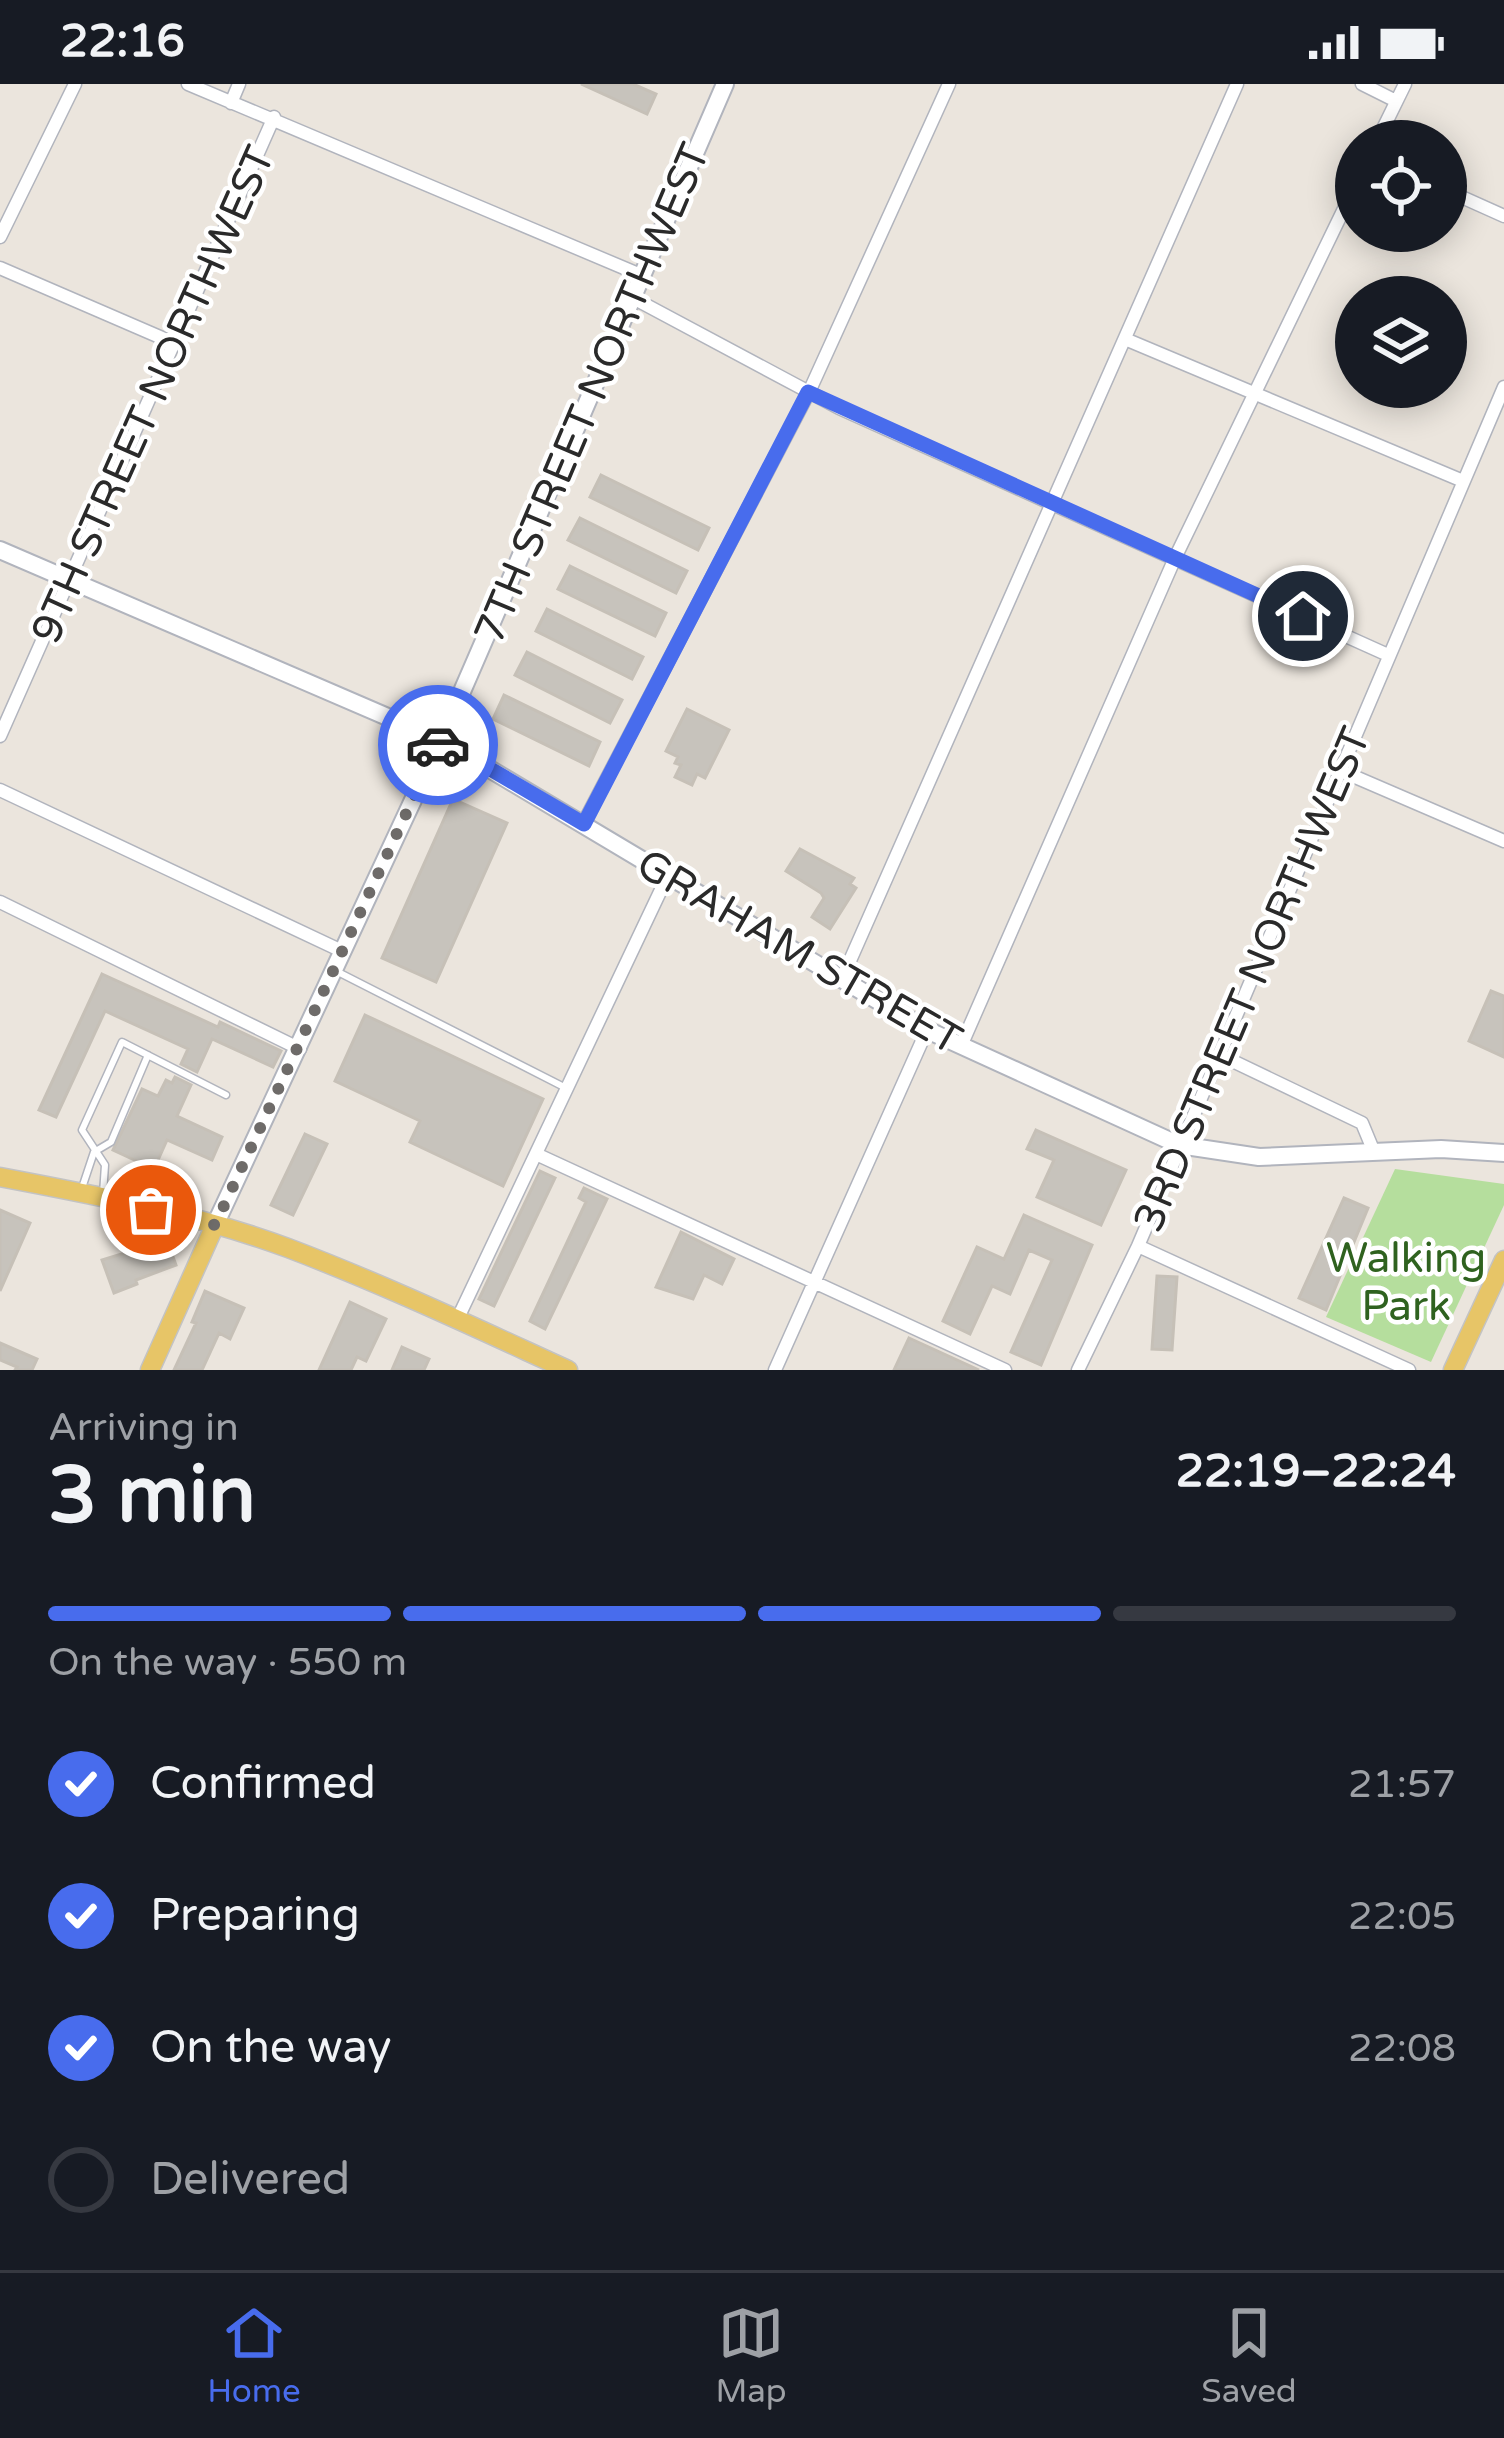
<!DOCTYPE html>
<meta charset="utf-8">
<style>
:root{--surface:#171b24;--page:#20242c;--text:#f1f3f6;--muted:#9ea1a6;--line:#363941;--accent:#486ced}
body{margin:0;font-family:"Varela Round",sans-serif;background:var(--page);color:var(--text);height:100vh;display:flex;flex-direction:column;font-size:45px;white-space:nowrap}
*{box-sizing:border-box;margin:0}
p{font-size:39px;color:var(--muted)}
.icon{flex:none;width:66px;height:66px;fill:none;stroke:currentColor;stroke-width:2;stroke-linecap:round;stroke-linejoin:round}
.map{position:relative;height:1286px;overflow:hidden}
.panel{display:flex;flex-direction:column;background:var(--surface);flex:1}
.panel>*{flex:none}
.fabs{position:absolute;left:1335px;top:36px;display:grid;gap:24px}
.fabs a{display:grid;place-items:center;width:132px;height:132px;border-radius:50%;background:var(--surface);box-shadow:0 6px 30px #0003;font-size:60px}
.pin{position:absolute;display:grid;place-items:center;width:102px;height:102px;color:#fff;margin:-51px;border:6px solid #fff;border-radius:50%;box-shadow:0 3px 12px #0007}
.courier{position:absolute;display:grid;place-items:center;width:120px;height:120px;margin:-60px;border:9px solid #486ced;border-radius:50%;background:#fff;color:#222;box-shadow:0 3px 15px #0007}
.overview em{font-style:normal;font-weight:800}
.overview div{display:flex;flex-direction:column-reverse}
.overview{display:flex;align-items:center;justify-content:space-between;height:204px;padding:0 48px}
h1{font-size:78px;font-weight:800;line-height:90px}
.bar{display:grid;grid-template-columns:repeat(4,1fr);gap:18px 12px;align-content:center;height:144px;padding:0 48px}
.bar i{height:15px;border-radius:9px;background:var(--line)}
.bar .selected{background:var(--accent)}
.bar p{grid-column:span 4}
ol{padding:0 48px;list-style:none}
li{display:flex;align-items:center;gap:36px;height:132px}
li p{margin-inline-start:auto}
li .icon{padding:12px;border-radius:50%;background:var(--accent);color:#fff;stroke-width:4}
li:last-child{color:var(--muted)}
li i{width:66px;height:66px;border:6px solid var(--line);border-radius:50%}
.status{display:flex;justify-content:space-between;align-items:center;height:84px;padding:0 60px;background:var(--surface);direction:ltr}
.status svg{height:33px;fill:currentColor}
.dock{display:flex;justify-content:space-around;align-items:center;height:168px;border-top:3px solid var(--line);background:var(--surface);font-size:33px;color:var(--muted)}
.dock a{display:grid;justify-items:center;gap:6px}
.dock .selected{color:var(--accent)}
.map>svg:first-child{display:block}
.green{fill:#b5de9d}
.building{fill:#c7c3bc;stroke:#c6c0b7;stroke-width:3}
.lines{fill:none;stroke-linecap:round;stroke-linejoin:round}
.lane-casing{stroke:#b1b4bd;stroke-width:9}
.street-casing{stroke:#b1b4bd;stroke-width:15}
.secondary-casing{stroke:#b1b4bd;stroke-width:20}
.primary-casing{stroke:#c3c3c3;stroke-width:21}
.lane{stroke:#fff;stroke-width:6}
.street{stroke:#fff;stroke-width:12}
.secondary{stroke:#fff;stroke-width:16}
.primary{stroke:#e7c567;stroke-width:18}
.done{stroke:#6e6b69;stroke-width:12;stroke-dasharray:0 21.6}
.route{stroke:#486ced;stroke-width:15}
.labels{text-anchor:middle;stroke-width:9;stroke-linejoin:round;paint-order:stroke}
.street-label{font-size:42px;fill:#2a2a2a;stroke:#fff}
.park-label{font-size:42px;fill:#2f621f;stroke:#fff}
</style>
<div class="status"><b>22:16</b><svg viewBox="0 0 49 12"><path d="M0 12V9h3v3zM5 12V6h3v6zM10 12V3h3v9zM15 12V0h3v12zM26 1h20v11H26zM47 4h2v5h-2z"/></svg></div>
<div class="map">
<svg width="1504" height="1286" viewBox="0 0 1504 1286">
<rect width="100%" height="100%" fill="#ebe5dd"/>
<path class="green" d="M 1395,1085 L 1504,1100 L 1504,1121 L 1431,1278 L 1326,1233 Z"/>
<path class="building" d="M 581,0 L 633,0 L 656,10 L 647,30 Z
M 601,391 L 709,444 L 698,466 L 590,413 Z
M 580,434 L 687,487 L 676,509 L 568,456 Z
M 570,482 L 666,529 L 655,552 L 558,505 Z
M 547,525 L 643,573 L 632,595 L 536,547 Z
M 527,568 L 622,616 L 610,639 L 515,591 Z
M 504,611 L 600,658 L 589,682 L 493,635 Z
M 687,625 L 729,646 L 705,694 L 697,690 L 692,701 L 675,693 L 681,681 L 675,679 L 678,673 L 666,667 Z
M 453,715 L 507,739 L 436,898 L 382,874 Z
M 800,765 L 854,794 L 850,800 L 856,804 L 830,845 L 812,833 L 824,814 L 821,809 L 786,787 Z
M 102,890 L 218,943 L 220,938 L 281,967 L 273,983 L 212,955 L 197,988 L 181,980 L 188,965 L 105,927 L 56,1033 L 39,1026 Z
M 1491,907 L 1504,912 L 1504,973 L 1469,957 Z
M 365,931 L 543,1015 L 503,1102 L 410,1058 L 420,1037 L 335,997 Z
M 175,993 L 191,1001 L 177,1032 L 222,1053 L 212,1076 L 167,1056 L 154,1085 L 113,1066 L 142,1005 L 158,1012 L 166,996 L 172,999 Z
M 1036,1046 L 1126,1086 L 1101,1141 L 1037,1113 L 1054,1076 L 1027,1065 Z
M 305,1050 L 327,1060 L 293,1131 L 271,1121 Z
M 540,1087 L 555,1094 L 494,1222 L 479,1215 Z
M 584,1104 L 607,1115 L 545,1245 L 530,1237 L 586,1118 L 579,1114 Z
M 1344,1114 L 1368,1124 L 1326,1226 L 1299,1214 Z
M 0,1126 L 30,1139 L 0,1207 Z
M 1024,1131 L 1092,1161 L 1041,1281 L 1011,1268 L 1052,1176 L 1029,1166 L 1010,1210 L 992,1202 L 970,1250 L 943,1237 L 977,1163 L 1004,1175 Z
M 681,1148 L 734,1175 L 722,1200 L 704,1191 L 693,1215 L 656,1203 Z
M 167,1156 L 176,1181 L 136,1196 L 137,1200 L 114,1209 L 102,1176 Z
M 1157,1192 L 1177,1193 L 1172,1266 L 1152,1265 Z
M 205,1207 L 244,1224 L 230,1255 L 219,1249 L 202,1286 L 174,1286 L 196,1239 L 192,1238 Z
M 350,1218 L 386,1235 L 366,1277 L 357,1273 L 351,1286 L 319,1286 Z
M 909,1254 L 979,1286 L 894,1286 Z
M 0,1259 L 37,1275 L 32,1286 L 15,1286 L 17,1283 L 0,1276 Z
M 402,1263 L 429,1275 L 424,1286 L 392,1286 Z"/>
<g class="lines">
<g class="lane-casing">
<path id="lane" d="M 336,887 L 564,1003
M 82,1104 L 94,1068 L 111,1058 L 148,971
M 103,1110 L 105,1081 L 82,1046 L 122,958 L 226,1011"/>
</g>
<g class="street-casing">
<path id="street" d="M 188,0 L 643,192
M 1362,0 L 1396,17
M 231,19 L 239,0
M 1377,57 L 1405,0
M 1446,106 L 1504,132
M 0,153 L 75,0
M 0,184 L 176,260
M 633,214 L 839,324 L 1388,571
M 1125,255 L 1463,397
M 0,652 L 274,33
M 1339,686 L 1504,757
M 0,706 L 344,868
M 583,740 L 809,308 L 949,0
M 0,818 L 300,965
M 841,897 L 1237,0
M 961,962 L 1175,474 L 1356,100
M 1220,971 L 1362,1039 L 1374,1068
M 536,1070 L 1005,1286
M 1138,1162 L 1409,1286
M 457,1236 L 668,791
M 775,1286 L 927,946
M 1078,1286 L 1138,1162 L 1504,303"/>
</g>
<g class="secondary-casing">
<path id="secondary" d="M 0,466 L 441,656 L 927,946 L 1179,1061 L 1259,1073 L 1441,1065 L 1504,1069
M 215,1141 L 441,656 L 725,0"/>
</g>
<g class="primary-casing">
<path id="primary" d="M 0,1093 C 96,1111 196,1130 288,1164 C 383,1200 476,1244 568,1286
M 150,1286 L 215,1141
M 1453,1286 L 1504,1176"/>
</g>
<use href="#lane" class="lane"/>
<use href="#street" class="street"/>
<use href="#secondary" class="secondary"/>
<use href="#primary" class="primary"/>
</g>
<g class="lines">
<path class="done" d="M 151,1126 L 215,1141 L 438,661"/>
<path class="route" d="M 438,661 L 441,656 L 584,740 L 808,308 L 1303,532"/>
</g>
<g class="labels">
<g class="street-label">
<text transform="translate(591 309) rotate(-67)" y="15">7TH STREET NORTHWEST</text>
<text transform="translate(152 310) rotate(-66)" y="15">9TH STREET NORTHWEST</text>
<text transform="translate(800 867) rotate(30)" y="15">GRAHAM STREET</text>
<text transform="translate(1251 895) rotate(-67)" y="15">3RD STREET NORTHWEST</text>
</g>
<g class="park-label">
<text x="1406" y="1188">Walking<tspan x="1406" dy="48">Park</tspan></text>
</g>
</g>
</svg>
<div class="fabs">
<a><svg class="icon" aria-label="locate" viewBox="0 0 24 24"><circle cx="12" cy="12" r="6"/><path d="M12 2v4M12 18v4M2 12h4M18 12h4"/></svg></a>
<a><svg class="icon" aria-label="layers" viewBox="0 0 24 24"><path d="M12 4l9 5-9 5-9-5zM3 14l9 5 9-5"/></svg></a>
</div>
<div class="pin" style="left:151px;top:1126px;background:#ea580c"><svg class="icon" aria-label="bag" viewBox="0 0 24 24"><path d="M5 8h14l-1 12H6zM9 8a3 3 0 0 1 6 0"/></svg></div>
<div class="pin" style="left:1303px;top:532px;background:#1f2937"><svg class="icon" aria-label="home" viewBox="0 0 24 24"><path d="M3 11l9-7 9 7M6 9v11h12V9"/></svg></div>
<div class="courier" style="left:438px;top:661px"><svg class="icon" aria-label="car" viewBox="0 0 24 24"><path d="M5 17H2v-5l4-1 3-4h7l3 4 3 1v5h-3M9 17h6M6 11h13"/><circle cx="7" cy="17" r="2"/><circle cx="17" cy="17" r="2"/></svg></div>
</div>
<section class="panel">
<div class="overview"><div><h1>3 min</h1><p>Arriving in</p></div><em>22:19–22:24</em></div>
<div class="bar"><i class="selected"></i><i class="selected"></i><i class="selected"></i><i></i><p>On the way · 550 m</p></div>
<ol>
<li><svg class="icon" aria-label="check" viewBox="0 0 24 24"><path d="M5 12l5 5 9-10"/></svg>Confirmed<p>21:57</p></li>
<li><svg class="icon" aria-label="check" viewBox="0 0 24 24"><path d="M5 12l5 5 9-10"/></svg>Preparing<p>22:05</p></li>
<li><svg class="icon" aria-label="check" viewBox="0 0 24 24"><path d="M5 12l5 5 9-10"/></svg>On the way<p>22:08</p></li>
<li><i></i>Delivered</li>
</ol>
</section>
<nav class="dock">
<a class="selected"><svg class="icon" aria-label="home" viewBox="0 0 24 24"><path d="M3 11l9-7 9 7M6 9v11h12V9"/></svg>Home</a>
<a><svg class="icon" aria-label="map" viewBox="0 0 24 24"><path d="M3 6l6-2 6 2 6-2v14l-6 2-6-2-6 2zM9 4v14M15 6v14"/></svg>Map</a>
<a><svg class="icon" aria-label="saved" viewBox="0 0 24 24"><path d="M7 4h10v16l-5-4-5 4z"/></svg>Saved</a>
</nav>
